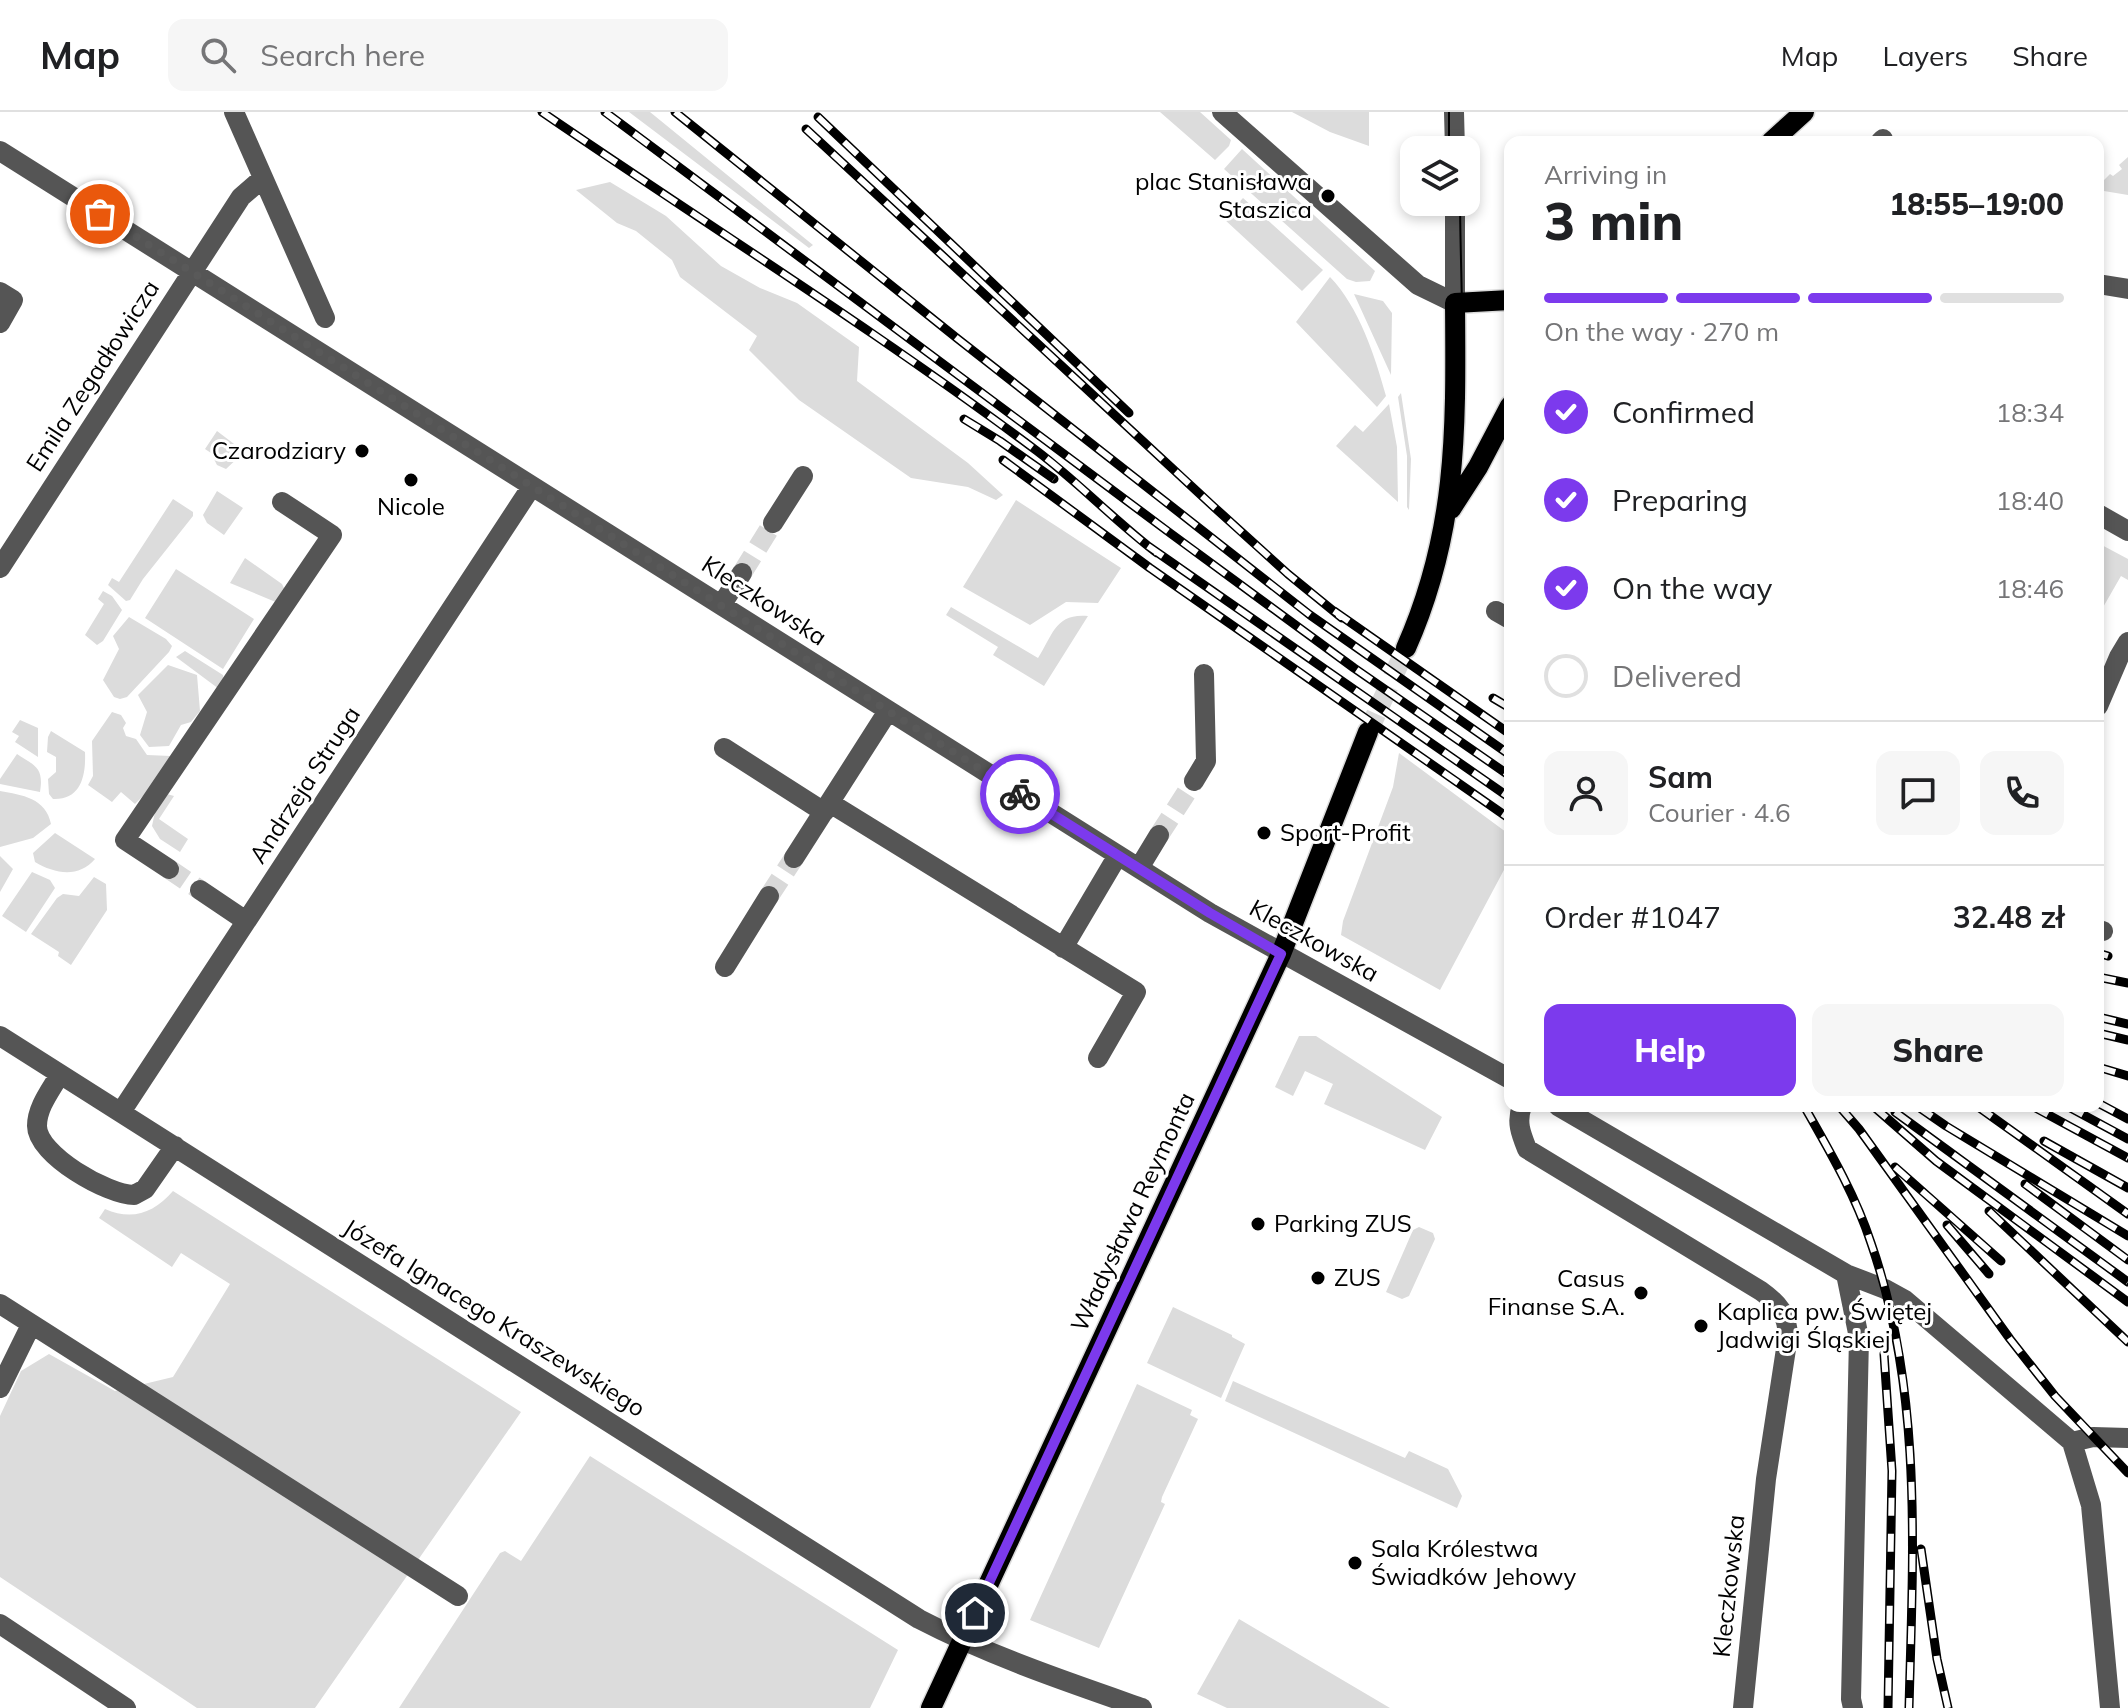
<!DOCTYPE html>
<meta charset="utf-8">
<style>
:root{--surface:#fff;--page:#f6f6f6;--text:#202124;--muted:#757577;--line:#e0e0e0;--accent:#7c3aed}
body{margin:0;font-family:Mulish,sans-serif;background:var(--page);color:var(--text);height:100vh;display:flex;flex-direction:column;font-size:30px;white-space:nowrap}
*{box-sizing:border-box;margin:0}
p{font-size:26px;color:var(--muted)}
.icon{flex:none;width:44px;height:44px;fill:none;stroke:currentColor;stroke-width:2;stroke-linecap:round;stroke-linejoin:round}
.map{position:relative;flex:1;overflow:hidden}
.side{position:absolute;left:1504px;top:24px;width:600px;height:976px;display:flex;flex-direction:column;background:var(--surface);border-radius:16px;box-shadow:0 4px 12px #0003}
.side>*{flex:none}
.buttons{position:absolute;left:1400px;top:24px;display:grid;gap:16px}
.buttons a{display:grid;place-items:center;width:80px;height:80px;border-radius:16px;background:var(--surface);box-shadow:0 4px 12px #0003;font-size:40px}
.pin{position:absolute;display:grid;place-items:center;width:68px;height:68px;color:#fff;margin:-34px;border:4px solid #fff;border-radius:50%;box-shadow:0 2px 8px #0007}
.courier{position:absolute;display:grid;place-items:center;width:80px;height:80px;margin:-40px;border:6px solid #7c3aed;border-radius:50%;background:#fff;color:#222;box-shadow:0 2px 10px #0007}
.head em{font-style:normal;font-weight:800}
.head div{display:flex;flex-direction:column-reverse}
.head{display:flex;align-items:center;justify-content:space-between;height:136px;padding:0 40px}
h1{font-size:52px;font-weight:800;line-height:60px}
.bar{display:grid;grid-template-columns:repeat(4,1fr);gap:12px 8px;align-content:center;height:96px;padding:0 40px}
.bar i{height:10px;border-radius:6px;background:var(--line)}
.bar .selected{background:var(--accent)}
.bar p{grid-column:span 4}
.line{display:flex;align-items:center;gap:20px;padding:0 40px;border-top:2px solid var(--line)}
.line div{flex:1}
.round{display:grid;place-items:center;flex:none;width:84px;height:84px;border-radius:16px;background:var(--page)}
ol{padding:0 40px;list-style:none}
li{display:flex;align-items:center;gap:24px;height:88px}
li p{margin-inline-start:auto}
li .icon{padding:8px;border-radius:50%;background:var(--accent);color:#fff;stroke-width:4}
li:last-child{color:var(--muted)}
li i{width:44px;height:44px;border:4px solid var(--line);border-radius:50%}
.button{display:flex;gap:16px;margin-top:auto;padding:16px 40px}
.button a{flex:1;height:92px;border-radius:16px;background:var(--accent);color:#fff;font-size:32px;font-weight:800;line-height:92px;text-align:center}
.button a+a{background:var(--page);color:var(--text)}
header{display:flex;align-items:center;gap:48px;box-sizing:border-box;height:112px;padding:0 40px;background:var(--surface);border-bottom:2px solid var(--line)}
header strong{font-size:38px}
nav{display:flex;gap:44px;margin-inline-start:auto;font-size:28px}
.search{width:560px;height:72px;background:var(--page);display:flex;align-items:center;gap:20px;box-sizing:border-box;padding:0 28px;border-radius:16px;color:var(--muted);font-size:30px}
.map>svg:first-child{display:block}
.green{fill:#dcdcdc}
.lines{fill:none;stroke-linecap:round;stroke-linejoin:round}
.minor-tunnel{stroke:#d9d9d9;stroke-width:20;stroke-dasharray:20 10;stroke-linecap:butt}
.major-tunnel{stroke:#d9d9d9;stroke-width:20;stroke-dasharray:20 10;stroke-linecap:butt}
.major-casing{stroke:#dbdbdb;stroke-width:23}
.minor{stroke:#555;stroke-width:20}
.major{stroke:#000;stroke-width:20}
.tram{stroke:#000;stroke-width:2}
.rail-casing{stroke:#000;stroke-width:9}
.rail{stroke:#fff;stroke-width:6;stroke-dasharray:18;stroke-linecap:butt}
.done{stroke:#595959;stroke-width:8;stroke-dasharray:0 14.4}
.route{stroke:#7c3aed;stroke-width:10}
.poi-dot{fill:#000;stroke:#fff;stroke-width:3}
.labels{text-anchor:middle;stroke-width:6;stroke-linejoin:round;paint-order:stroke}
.poi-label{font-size:24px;fill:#000;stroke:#fff;text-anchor:start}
.street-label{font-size:24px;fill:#000;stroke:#fff}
</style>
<header>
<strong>Map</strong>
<div class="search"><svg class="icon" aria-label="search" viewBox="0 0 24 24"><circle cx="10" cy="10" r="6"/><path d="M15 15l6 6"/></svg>Search here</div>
<nav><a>Map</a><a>Layers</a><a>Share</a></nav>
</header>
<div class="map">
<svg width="2128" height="1596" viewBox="0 0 2128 1596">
<rect width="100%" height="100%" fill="#fff"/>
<path class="green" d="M 629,0 L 650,0 L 813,133 L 809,136 Z
M 1160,0 L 1200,0 L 1231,28 L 1229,34 L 1215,48 Z
M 1292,0 L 1369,0 L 1369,34 L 1330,20 Z
M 1242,37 L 1375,159 L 1370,169 L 1356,170 L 1347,167 L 1224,57 Z
M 2128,45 L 2128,83 L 2098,78 L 2098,74 L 2110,62 L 2113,64 L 2122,57 L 2119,53 Z
M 610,70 L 666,104 L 721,154 L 760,176 L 797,191 L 859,235 L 857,269 L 968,351 L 1003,383 L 996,388 L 968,375 L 911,366 L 799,288 L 749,238 L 757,224 L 680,165 L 672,148 L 636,119 L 617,111 L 576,78 Z
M 1243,86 L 1323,158 L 1302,179 L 1224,107 Z
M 1330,165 C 1359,195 1375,244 1386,284 L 1377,295 L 1296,210 Z
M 1354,182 L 1383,189 L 1392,201 L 1391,263 Z
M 1401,281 L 1411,347 L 1409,398 L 1407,395 L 1407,344 L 1398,285 Z
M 1389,292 L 1397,335 L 1398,390 L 1336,334 L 1355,313 L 1363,320 Z
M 217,319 L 242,338 L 241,343 L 226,357 L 217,353 L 211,341 L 205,337 Z
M 217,379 L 243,396 L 224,423 L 207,411 L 203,403 Z
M 173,387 L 193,400 L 193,404 L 143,467 L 130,488 L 126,489 L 108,473 L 112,466 L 119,470 Z
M 1016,388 L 1121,456 L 1098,491 L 1066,490 L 1030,513 L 963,475 Z
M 2098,431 L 2128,447 L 2128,468 L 2121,464 L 2098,504 Z
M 245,446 L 282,472 L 285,478 L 278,491 L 230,471 Z
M 176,457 L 254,507 L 223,557 L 145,506 Z
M 103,479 L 112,484 L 122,498 L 103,529 L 97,533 L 85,523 L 104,492 L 98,487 Z
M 951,495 L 1038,546 C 1053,523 1055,501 1088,504 L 1044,574 L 993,543 L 998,535 L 946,503 Z
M 129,505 L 166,527 L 172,534 L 169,540 L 127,585 L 120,587 L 114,585 L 103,568 L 119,537 L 113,524 Z
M 185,539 L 223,563 L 224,569 L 219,577 L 176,545 Z
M 168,553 L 197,563 L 200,599 L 191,610 L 181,613 L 169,634 L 149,635 L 140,623 L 147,600 L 138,583 Z
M 112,600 L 121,603 L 126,611 L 123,616 L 126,624 L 136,627 L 147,643 L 171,644 L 155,672 L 135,692 L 121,680 L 112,690 L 88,673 L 93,664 L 92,629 Z
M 20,608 L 38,616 L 38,645 L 15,630 L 19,624 L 12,620 Z
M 51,619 L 85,640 C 86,664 81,688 53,687 L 49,682 L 48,667 L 56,660 L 56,645 L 47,640 L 48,625 Z
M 1399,641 L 1510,723 L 1510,758 L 1505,756 L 1440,878 L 1341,823 L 1343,809 L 1393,675 Z
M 17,642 C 35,654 44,655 40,680 L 0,672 L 0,667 Z
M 0,679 C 22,683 46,686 51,712 L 33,726 L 0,735 Z
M 167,682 L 174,684 L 159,707 L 188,727 L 180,740 L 160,727 L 152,714 L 155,700 Z
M 55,721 L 95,747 C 79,766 55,762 35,750 L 33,741 Z
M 0,744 L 13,757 L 0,780 Z
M 32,760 L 50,768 L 55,776 L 26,820 L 2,804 Z
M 94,765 L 106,772 L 107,798 L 71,853 L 58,844 L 59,840 L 31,822 L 57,786 L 63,782 L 79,784 Z
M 1299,924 L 1316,924 L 1442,1005 L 1425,1038 L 1324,992 L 1333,972 L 1305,959 L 1293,984 L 1275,975 Z
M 173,1079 L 521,1300 L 315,1596 L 197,1596 L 0,1465 L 0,1304 L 21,1259 L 49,1242 L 115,1279 L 173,1265 L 230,1172 L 181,1141 L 172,1155 L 99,1106 L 105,1097 C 132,1109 154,1101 173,1079 Z
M 1419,1115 L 1433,1121 L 1435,1127 L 1409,1184 L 1402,1187 L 1386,1180 L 1413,1118 Z
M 1173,1195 L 1232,1223 L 1232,1225 L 1245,1232 L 1221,1286 L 1147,1251 Z
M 1233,1269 L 1405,1346 L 1409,1339 L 1448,1357 L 1462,1384 L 1457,1396 L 1225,1289 Z
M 1137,1272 L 1192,1298 L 1190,1303 L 1198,1307 L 1162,1385 L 1161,1390 L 1165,1392 L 1099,1536 L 1030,1508 Z
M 590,1344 L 898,1538 L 870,1596 L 399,1596 L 500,1441 L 505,1439 L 521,1449 Z
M 1239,1507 L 1390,1596 L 1227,1596 L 1197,1582 Z"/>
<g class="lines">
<path class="minor-tunnel" d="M 742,461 L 773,411
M 1159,723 L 1194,669
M 169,757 L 200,778
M 769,784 L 794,746"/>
<path class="major-tunnel" d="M 1368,620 L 1406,536"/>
<g class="major-casing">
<path id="major" d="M 1771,30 L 1804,0
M 1451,397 L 1478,355 L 1510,294
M 1406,536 C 1458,419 1456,316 1455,191 L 1510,188
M 931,1596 L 1281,842 L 1368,620"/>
</g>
<path class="minor" d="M 234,0 L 325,206
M 1222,0 L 1418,173 L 1455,191 L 1455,90
M 1454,0 L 1455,38
M 1880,30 L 1883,27
M 0,39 L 1210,801 L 1510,967
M 2098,172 L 2128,177
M 0,180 L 13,188 L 0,211
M 2098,402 L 2128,419
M 773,411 L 803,364
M 0,456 L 241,85 L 263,66
M 722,492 L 742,461
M 1496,499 L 1510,507
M 2098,594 L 2119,545 L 2128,530
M 724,636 L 824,700
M 1194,669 L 1206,649 L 1204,562
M 830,691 L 1136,880 L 1098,946
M 794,746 L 888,599
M 1139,756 L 1159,723
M 169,757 L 125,728 L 332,423 L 282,390
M 200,778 L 246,809
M 2098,818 L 2103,819
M 1063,836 L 1118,743
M 725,855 L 769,784
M 0,924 L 919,1507 C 990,1544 1067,1570 1142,1596
M 60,962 C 51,978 37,995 37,1014 C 37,1043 108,1083 134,1083 L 145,1077 L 175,1034
M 1522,994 C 1516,1010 1521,1022 1527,1037 L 1761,1179 C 1779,1192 1787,1202 1788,1224 L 1766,1367 L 1743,1596
M 1558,994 L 1846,1162 L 1885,1177 L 1905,1188 L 2072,1330 L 2093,1325 L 2128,1326
M 121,1000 L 532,374
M 1846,1162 L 1859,1226 L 1851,1587 L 1853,1596
M 0,1192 L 458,1484
M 0,1276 L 31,1213
M 2072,1330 L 2091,1393 L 2110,1596
M 0,1512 L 126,1596"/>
<use href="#major" class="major"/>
<path class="tram" d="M 1449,0 L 1449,38
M 1416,530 C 1477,398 1461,232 1460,90
M 922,1596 L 1267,864 L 1360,623
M 939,1596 L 1134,1175"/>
<g class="rail-casing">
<path id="rail" d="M 542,0 C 707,113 877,219 1037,339 C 1079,371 1115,409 1157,441
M 605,0 L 1170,421 L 1354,556 L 1510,664
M 675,0 L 958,227 L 1310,503 L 1510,643
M 818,5 L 1129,301
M 806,17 L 1215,396 L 1288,462 L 1342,506
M 964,307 L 1000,329 L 1054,367
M 1003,348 L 1150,456 L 1510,707
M 1148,434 L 1510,686
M 1334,499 L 1510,622
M 1493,586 L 1510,596
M 2098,841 L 2108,844
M 2098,865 L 2128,871
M 2098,905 L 2128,912
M 2098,921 L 2128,928
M 2098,955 L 2128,964
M 2098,991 L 2128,1007
M 1804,994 C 1829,1038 1855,1082 1871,1131 C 1923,1280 1913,1441 1909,1596
M 1839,994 L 1859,1017 L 2010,1227 L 2055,1284 L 2128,1361
M 1873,994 L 1936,1049 L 2128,1190
M 1917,994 L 1946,1014 L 2128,1124
M 1977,994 L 2128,1102
M 2032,994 L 2128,1046
M 2067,994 L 2128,1027
M 1895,1000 L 2128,1170
M 2044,1029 L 2128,1076
M 1895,1055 L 2001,1149
M 2025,1072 L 2128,1148
M 1989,1099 L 2128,1230
M 1947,1113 L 1989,1162
M 1884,1242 L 1892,1359 L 1888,1596
M 1921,1437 L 1937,1547 L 1948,1596"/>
</g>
<use href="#rail" class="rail"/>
</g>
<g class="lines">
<path class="done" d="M 100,102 L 1020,682"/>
<path class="route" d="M 975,1501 L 1281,842 L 1210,801 L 1020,682"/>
</g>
<g class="poi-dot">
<circle cx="1328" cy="84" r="8"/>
<circle cx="362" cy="339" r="8"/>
<circle cx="411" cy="368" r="8"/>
<circle cx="1264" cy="721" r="8"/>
<circle cx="1258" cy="1112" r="8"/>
<circle cx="1318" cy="1166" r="8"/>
<circle cx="1641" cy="1181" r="8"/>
<circle cx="1701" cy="1214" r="8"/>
<circle cx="1355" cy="1451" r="8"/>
</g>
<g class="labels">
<g class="poi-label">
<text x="1312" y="78" text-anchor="end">plac Stanisława<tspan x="1312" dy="28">Staszica</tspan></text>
<text x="346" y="347" text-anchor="end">Czarodziary</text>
<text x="411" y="403" text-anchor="middle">Nicole</text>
<text x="1280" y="729">Sport-Profit</text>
<text x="1274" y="1120">Parking ZUS</text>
<text x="1334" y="1174">ZUS</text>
<text x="1625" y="1175" text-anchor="end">Casus<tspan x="1625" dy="28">Finanse S.A.</tspan></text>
<text x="1717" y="1208">Kaplica pw. Świętej<tspan x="1717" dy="28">Jadwigi Śląskiej</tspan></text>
<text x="1371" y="1445">Sala Królestwa<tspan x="1371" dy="28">Świadków Jehowy</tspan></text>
</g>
<g class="street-label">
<text transform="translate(93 264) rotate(-57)" y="8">Emila Zegadłowicza</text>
<text transform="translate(764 489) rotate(33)" y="8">Kleczkowska</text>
<text transform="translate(305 673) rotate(-57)" y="8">Andrzeja Struga</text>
<text transform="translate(1314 829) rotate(29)" y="8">Kleczkowska</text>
<text transform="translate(1133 1100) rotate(-65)" y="8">Władysława Reymonta</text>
<text transform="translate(494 1206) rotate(32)" y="8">Józefa Ignacego Kraszewskiego</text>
<text transform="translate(1729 1474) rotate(-84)" y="8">Kleczkowska</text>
</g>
</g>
</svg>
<div class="buttons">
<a><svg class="icon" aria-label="layers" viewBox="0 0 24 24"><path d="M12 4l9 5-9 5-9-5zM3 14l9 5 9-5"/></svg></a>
</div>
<div class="pin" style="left:100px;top:102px;background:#ea580c"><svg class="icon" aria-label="bag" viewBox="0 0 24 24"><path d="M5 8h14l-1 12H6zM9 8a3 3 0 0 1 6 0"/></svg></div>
<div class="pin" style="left:975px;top:1501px;background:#1f2937"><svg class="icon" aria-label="home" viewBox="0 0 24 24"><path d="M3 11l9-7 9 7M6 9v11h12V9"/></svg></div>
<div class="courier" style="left:1020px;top:682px"><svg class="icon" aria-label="bike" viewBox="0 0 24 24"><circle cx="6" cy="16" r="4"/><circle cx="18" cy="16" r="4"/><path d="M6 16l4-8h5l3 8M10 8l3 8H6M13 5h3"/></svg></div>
<section class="side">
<div class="head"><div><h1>3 min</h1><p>Arriving in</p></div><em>18:55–19:00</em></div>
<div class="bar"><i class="selected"></i><i class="selected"></i><i class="selected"></i><i></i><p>On the way · 270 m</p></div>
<ol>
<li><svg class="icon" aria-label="check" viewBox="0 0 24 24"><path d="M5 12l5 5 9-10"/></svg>Confirmed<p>18:34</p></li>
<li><svg class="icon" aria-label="check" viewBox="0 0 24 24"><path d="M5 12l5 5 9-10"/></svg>Preparing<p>18:40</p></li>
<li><svg class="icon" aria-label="check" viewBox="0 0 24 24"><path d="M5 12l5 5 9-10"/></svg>On the way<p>18:46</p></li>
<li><i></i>Delivered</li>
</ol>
<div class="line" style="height:144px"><a class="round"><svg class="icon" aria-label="person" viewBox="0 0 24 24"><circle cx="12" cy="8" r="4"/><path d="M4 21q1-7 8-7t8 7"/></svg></a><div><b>Sam</b><p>Courier · 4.6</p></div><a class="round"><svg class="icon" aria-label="chat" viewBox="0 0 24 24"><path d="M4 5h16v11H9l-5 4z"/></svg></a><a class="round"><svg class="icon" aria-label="phone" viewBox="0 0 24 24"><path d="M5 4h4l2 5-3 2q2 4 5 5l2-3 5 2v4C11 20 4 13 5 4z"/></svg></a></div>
<div class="line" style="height:104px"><div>Order #1047</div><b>32.48 zł</b></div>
<div class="button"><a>Help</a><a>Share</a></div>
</section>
</div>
